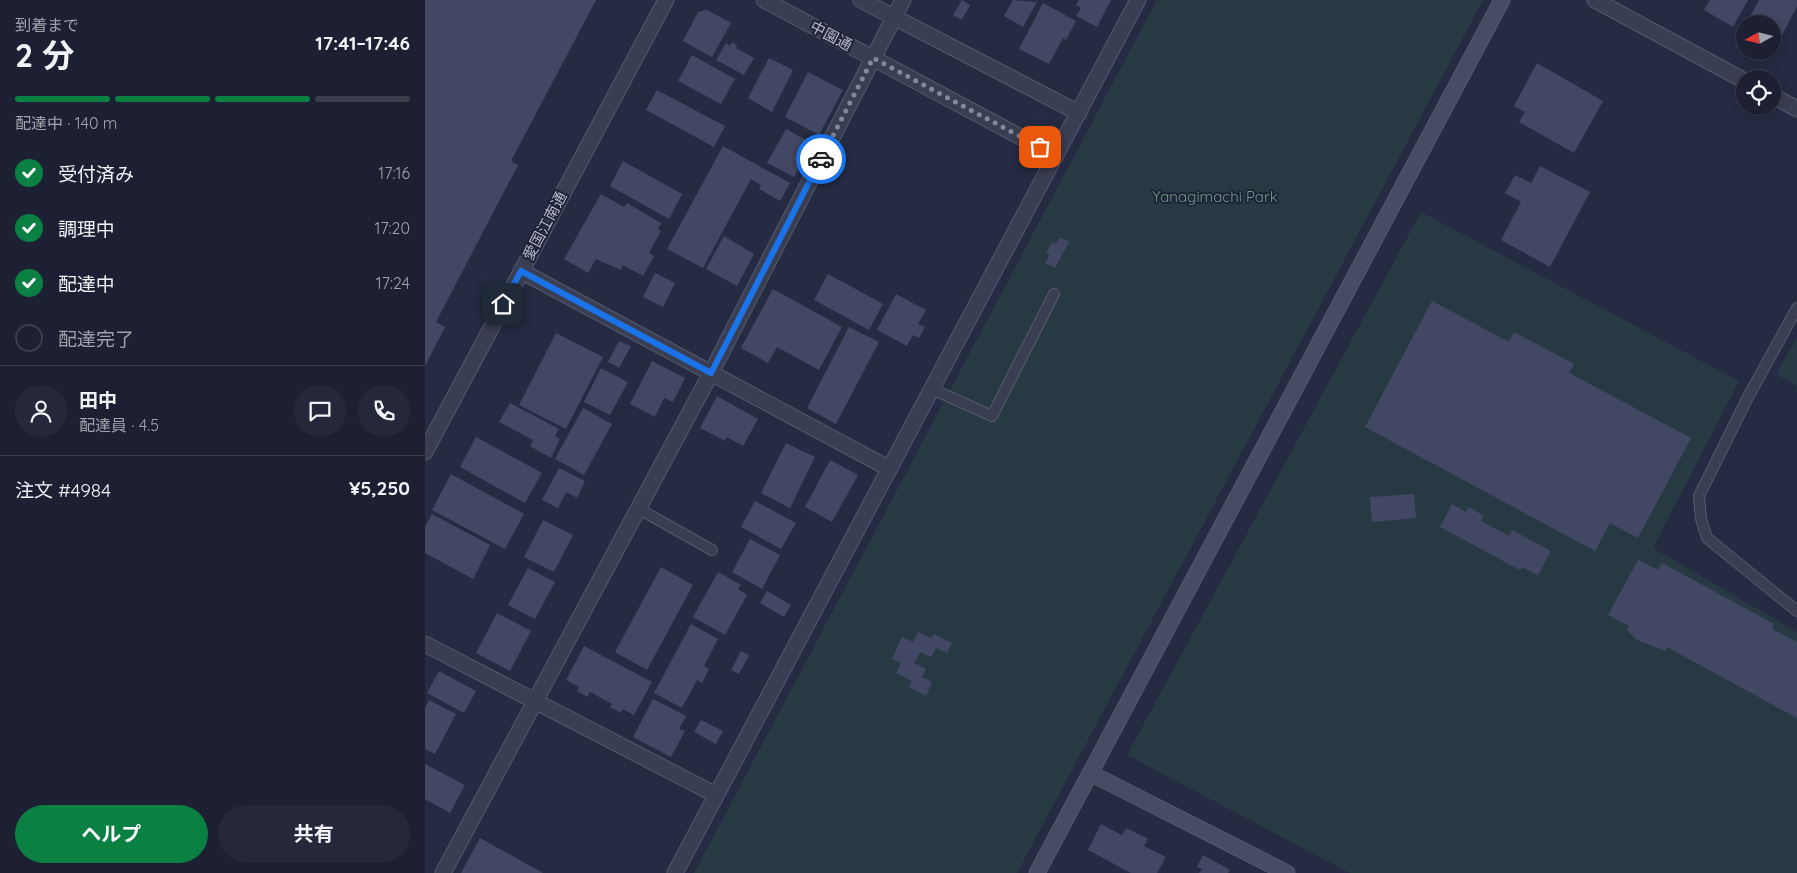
<!DOCTYPE html>
<html lang="ja">
<meta charset="utf-8">
<style>
:root{--surface:#1c2032;--page:#25283a;--text:#f1f3f6;--muted:#a0a3ac;--line:#3a3e4d;--accent:#0b8043}
body{margin:0;font-family:Quicksand,"Noto Sans JP",sans-serif;background:var(--page);color:var(--text);height:100vh;display:flex;flex-direction:column;font-size:19px;white-space:nowrap}
*{box-sizing:border-box;margin:0}
p{font-size:16px;color:var(--muted)}
.icon{flex:none;width:28px;height:28px;fill:none;stroke:currentColor;stroke-width:2;stroke-linecap:round;stroke-linejoin:round}
.map{position:relative;flex:1;overflow:hidden}
.details{display:flex;flex-direction:column;background:var(--surface);width:425px}
.details>*{flex:none}
.needle{width:32px;rotate:262deg}
.controls{position:absolute;left:1311px;top:15px;display:grid;gap:10px}
.controls a{display:grid;place-items:center;width:45px;height:45px;border-radius:50%;background:var(--surface);box-shadow:0 2px 12px #0003,0 0 0 1px var(--line);font-size:25px}
.pin{position:absolute;display:grid;place-items:center;width:42px;height:42px;color:#fff;margin:-21px;border-radius:10px;box-shadow:0 2px 8px #0006}
.courier{position:absolute;display:grid;place-items:center;width:50px;height:50px;margin:-25px;border:4px solid #1a73e8;border-radius:50%;background:#fff;color:#222;box-shadow:0 1px 6px #0007}
.overview em{font-style:normal;font-weight:700}
.overview div{display:flex;flex-direction:column-reverse}
.overview{display:flex;align-items:center;justify-content:space-between;height:85px;padding:0 15px}
h1{font-size:32px;font-weight:700;line-height:38px}
.bar{display:grid;grid-template-columns:repeat(4,1fr);gap:8px 5px;align-content:center;height:60px;padding:0 15px}
.bar i{height:6px;border-radius:4px;background:var(--line)}
.bar .selected{background:var(--accent)}
.bar p{grid-column:span 4}
.line{display:flex;align-items:center;gap:12px;padding:0 15px;border-top:1px solid var(--line)}
.line div{flex:1}
.round{display:grid;place-items:center;flex:none;width:52px;height:52px;border-radius:26px;background:var(--page)}
ol{padding:0 15px;list-style:none}
li{display:flex;align-items:center;gap:15px;height:55px}
li p{margin-inline-start:auto}
li .icon{padding:5px;border-radius:50%;background:var(--accent);color:#fff;stroke-width:4}
li:last-child{color:var(--muted)}
li i{width:28px;height:28px;border:2px solid var(--line);border-radius:50%}
.primary-button{display:flex;gap:10px;margin-top:auto;padding:10px 15px}
.primary-button a{flex:1;height:58px;border-radius:30px;background:var(--accent);color:#fff;font-size:20px;font-weight:700;line-height:58px;text-align:center}
.primary-button a+a{background:var(--page);color:var(--text)}
main{display:flex;flex:1;min-height:0}
.map>svg:first-child{display:block}
.green{fill:#273a44}
.building{fill:#424863}
.lines{fill:none;stroke-linecap:round;stroke-linejoin:round}
.lane-casing{stroke:#55596c;stroke-width:12}
.street-casing{stroke:#55596c;stroke-width:17}
.secondary-casing{stroke:#55596c;stroke-width:17}
.lane{stroke:#3a3e52;stroke-width:10}
.street{stroke:#3a3e52;stroke-width:15}
.secondary{stroke:#474c65;stroke-width:15}
.done{stroke:#84889c;stroke-width:5;stroke-dasharray:0 9}
.route{stroke:#1a73e8;stroke-width:6}
.labels{text-anchor:middle;stroke-width:4;stroke-linejoin:round;paint-order:stroke}
.street-label{font-size:15px;fill:#b7bacc;stroke:#1e2338}
.park-label{font-size:15px;fill:#6d9e83;stroke:#1e2338}
</style>
<main>
<section class="details">
<div class="overview"><div><h1>2 分</h1><p>到着まで</p></div><em>17:41–17:46</em></div>
<div class="bar"><i class="selected"></i><i class="selected"></i><i class="selected"></i><i></i><p>配達中 · 140 m</p></div>
<ol>
<li><svg class="icon" aria-label="check" viewBox="0 0 24 24"><path d="M5 12l5 5 9-10"/></svg>受付済み<p>17:16</p></li>
<li><svg class="icon" aria-label="check" viewBox="0 0 24 24"><path d="M5 12l5 5 9-10"/></svg>調理中<p>17:20</p></li>
<li><svg class="icon" aria-label="check" viewBox="0 0 24 24"><path d="M5 12l5 5 9-10"/></svg>配達中<p>17:24</p></li>
<li><i></i>配達完了</li>
</ol>
<div class="line" style="height:90px"><a class="round"><svg class="icon" aria-label="person" viewBox="0 0 24 24"><circle cx="12" cy="8" r="4"/><path d="M4 21q1-7 8-7t8 7"/></svg></a><div><b>田中</b><p>配達員 · 4.5</p></div><a class="round"><svg class="icon" aria-label="chat" viewBox="0 0 24 24"><path d="M4 5h16v11H9l-5 4z"/></svg></a><a class="round"><svg class="icon" aria-label="phone" viewBox="0 0 24 24"><path d="M5 4h4l2 5-3 2q2 4 5 5l2-3 5 2v4C11 20 4 13 5 4z"/></svg></a></div>
<div class="line" style="height:65px"><div>注文 #4984</div><b>¥5,250</b></div>
<div class="primary-button"><a>ヘルプ</a><a>共有</a></div>
</section>
<div class="map">
<svg width="1372" height="873" viewBox="0 0 1372 873">
<rect width="100%" height="100%" fill="#252b43"/>
<path class="green" d="M 732,0 L 1058,0 L 592,873 L 269,873 Z
M 996,212 L 1314,381 L 1228,548 L 1372,632 L 1372,873 L 925,873 L 702,755 Z
M 1372,338 L 1372,386 L 1351,374 Z"/>
<path class="building" d="M 0,0 L 171,0 L 86,161 L 93,165 L 11,322 L 20,327 L 0,366 Z
M 537,0 L 545,5 L 537,20 L 528,15 Z
M 588,0 L 612,2 L 598,27 L 579,16 Z
M 654,0 L 686,0 L 672,27 L 651,16 L 656,8 L 651,5 Z
M 1285,0 L 1323,0 L 1308,27 L 1279,10 Z
M 1334,0 L 1372,0 L 1372,6 L 1353,43 L 1348,40 L 1348,24 L 1321,24 Z
M 618,3 L 651,21 L 641,40 L 638,38 L 624,64 L 594,49 Z
M 282,10 L 306,23 L 287,57 L 258,41 L 273,12 Z
M 1320,26 L 1320,50 L 1310,45 Z
M 307,42 L 312,45 L 311,48 L 329,58 L 319,75 L 291,60 L 301,43 L 305,46 Z
M 267,55 L 310,79 L 296,104 L 253,81 Z
M 344,58 L 368,70 L 347,112 L 323,98 Z
M 1112,63 L 1178,101 L 1149,153 L 1094,122 L 1100,112 L 1089,106 Z
M 383,72 L 418,90 L 394,135 L 360,117 Z
M 232,90 L 300,126 L 289,147 L 221,110 Z
M 361,129 L 387,143 L 369,177 L 342,163 Z
M 298,146 L 365,183 L 355,201 L 334,189 L 336,185 L 326,179 L 278,268 L 242,249 Z
M 198,161 L 257,194 L 244,219 L 185,186 Z
M 1115,166 L 1165,192 L 1125,267 L 1076,240 L 1096,202 L 1080,193 L 1090,175 L 1106,183 Z
M 176,194 L 199,207 L 202,203 L 236,223 L 233,229 L 236,231 L 224,253 L 229,256 L 218,276 L 198,265 L 196,270 L 171,259 L 163,273 L 139,259 Z
M 299,236 L 329,254 L 312,286 L 281,269 Z
M 635,237 L 644,242 L 630,268 L 620,263 L 625,255 L 621,253 L 627,242 L 631,244 Z
M 230,273 L 250,283 L 238,307 L 218,297 Z
M 403,274 L 458,304 L 444,330 L 389,300 Z
M 348,289 L 417,327 L 394,370 L 352,347 L 343,363 L 316,348 Z
M 471,294 L 501,310 L 493,324 L 500,327 L 494,338 L 488,335 L 482,346 L 452,330 Z
M 1007,301 L 1084,342 L 1089,332 L 1149,364 L 1144,373 L 1266,438 L 1213,538 L 1185,523 L 1170,551 L 940,427 Z
M 424,327 L 454,342 L 411,424 L 382,408 Z
M 131,333 L 178,357 L 141,429 L 94,405 Z
M 194,341 L 206,346 L 194,368 L 183,362 Z
M 227,361 L 260,378 L 248,402 L 239,398 L 230,417 L 205,404 Z
M 176,368 L 203,382 L 185,415 L 159,402 Z
M 292,396 L 333,419 L 318,446 L 302,437 L 300,441 L 275,428 Z
M 85,403 L 134,429 L 130,436 L 135,439 L 126,458 L 105,446 L 108,440 L 74,422 Z
M 158,408 L 187,424 L 159,475 L 130,459 Z
M 51,437 L 117,473 L 100,503 L 35,467 Z
M 361,443 L 390,457 L 365,508 L 336,493 Z
M 405,460 L 433,475 L 407,522 L 380,507 Z
M 134,468 L 160,481 L 152,498 L 141,492 L 133,508 L 117,500 Z
M 26,474 L 99,514 L 80,549 L 7,510 Z
M 989,494 L 991,518 L 947,522 L 945,497 Z
M 330,501 L 371,523 L 356,549 L 316,527 Z
M 1027,504 L 1041,512 L 1043,507 L 1058,515 L 1056,521 L 1084,536 L 1087,530 L 1126,551 L 1113,575 L 1097,567 L 1095,570 L 1015,527 Z
M 7,514 L 65,545 L 48,579 L 0,553 L 0,527 Z
M 118,520 L 148,535 L 129,572 L 99,557 Z
M 325,539 L 355,555 L 337,589 L 307,572 Z
M 1213,560 L 1233,570 L 1237,563 L 1349,624 L 1347,629 L 1372,642 L 1372,718 L 1242,647 L 1240,651 L 1212,640 L 1202,630 L 1204,626 L 1183,615 Z
M 236,567 L 268,585 L 222,670 L 190,652 Z
M 103,568 L 130,582 L 110,619 L 83,605 Z
M 293,572 L 316,585 L 313,589 L 322,595 L 300,635 L 268,617 Z
M 342,591 L 366,605 L 359,617 L 335,603 Z
M 72,613 L 106,631 L 85,671 L 51,653 Z
M 266,624 L 293,639 L 279,666 L 284,669 L 277,683 L 272,680 L 257,708 L 229,693 Z
M 493,632 L 506,638 L 509,634 L 527,643 L 522,653 L 511,648 L 506,657 L 495,652 L 489,663 L 501,669 L 497,677 L 507,682 L 501,696 L 484,687 L 487,681 L 471,673 L 476,663 L 467,659 L 477,637 L 488,642 Z
M 159,646 L 227,682 L 209,715 L 198,709 L 196,713 L 185,707 L 187,704 L 165,692 L 162,697 L 152,691 L 154,687 L 141,680 Z
M 316,651 L 324,655 L 314,674 L 306,670 Z
M 14,671 L 51,691 L 39,713 L 2,693 Z
M 228,699 L 261,716 L 254,729 L 260,731 L 246,757 L 208,737 Z
M 4,700 L 31,714 L 10,754 L 0,749 L 0,708 Z
M 276,720 L 298,731 L 291,744 L 269,732 Z
M 0,764 L 40,785 L 25,813 L 0,799 Z
M 676,824 L 697,835 L 701,828 L 723,839 L 719,846 L 741,857 L 732,873 L 706,873 L 663,850 Z
M 55,838 L 118,873 L 36,873 Z
M 778,855 L 805,870 L 803,873 L 774,873 L 777,869 L 772,867 Z"/>
<g class="lines">
<g class="lane-casing">
<path id="lane" d="M 1372,308 L 1323,397 L 1274,496 L 1276,519 L 1282,538 L 1372,611
M 507,389 L 567,416 L 629,294
M 214,509 L 287,550"/>
</g>
<g class="street-casing">
<path id="street" d="M 339,0 L 631,156
M 436,0 L 654,113
M 1170,0 L 1320,81
M 1348,96 L 1372,109
M 96,271 L 465,469
M 0,452 L 241,0
M 0,644 L 291,795
M 18,873 L 286,373 L 478,0
M 250,873 L 713,0"/>
</g>
<g class="secondary-casing">
<path id="secondary" d="M 665,773 L 862,873
M 612,873 L 1077,0"/>
</g>
<use href="#lane" class="lane"/>
<use href="#street" class="street"/>
<use href="#secondary" class="secondary"/>
</g>
<g class="lines">
<path class="done" d="M 396,159 L 448,58 L 615,147"/>
<path class="route" d="M 78,304 L 96,271 L 286,373 L 396,159"/>
</g>
<g class="labels">
<g class="street-label">
<text transform="translate(406 36) rotate(28)" y="5">中園通</text>
<text transform="translate(120 226) rotate(-62)" y="5">愛国江南通</text>
</g>
<g class="park-label">
<text x="790" y="202">Yanagimachi Park</text>
</g>
</g>
</svg>
<div class="controls">
<a><svg class="needle" viewBox="-14 -14 28 28"><path d="M0-13l5 13h-10z" fill="#e53935"/><path d="M0 13l5-13h-10z" fill="#a0a3ac"/></svg></a>
<a><svg class="icon" aria-label="locate" viewBox="0 0 24 24"><circle cx="12" cy="12" r="6"/><path d="M12 2v4M12 18v4M2 12h4M18 12h4"/></svg></a>
</div>
<div class="pin" style="left:615px;top:147px;background:#ea580c"><svg class="icon" aria-label="bag" viewBox="0 0 24 24"><path d="M5 8h14l-1 12H6zM9 8a3 3 0 0 1 6 0"/></svg></div>
<div class="pin" style="left:78px;top:304px;background:#1f2937"><svg class="icon" aria-label="home" viewBox="0 0 24 24"><path d="M3 11l9-7 9 7M6 9v11h12V9"/></svg></div>
<div class="courier" style="left:396px;top:159px"><svg class="icon" aria-label="car" viewBox="0 0 24 24"><path d="M5 17H2v-5l4-1 3-4h7l3 4 3 1v5h-3M9 17h6M6 11h13"/><circle cx="7" cy="17" r="2"/><circle cx="17" cy="17" r="2"/></svg></div>
</div>
</main>
